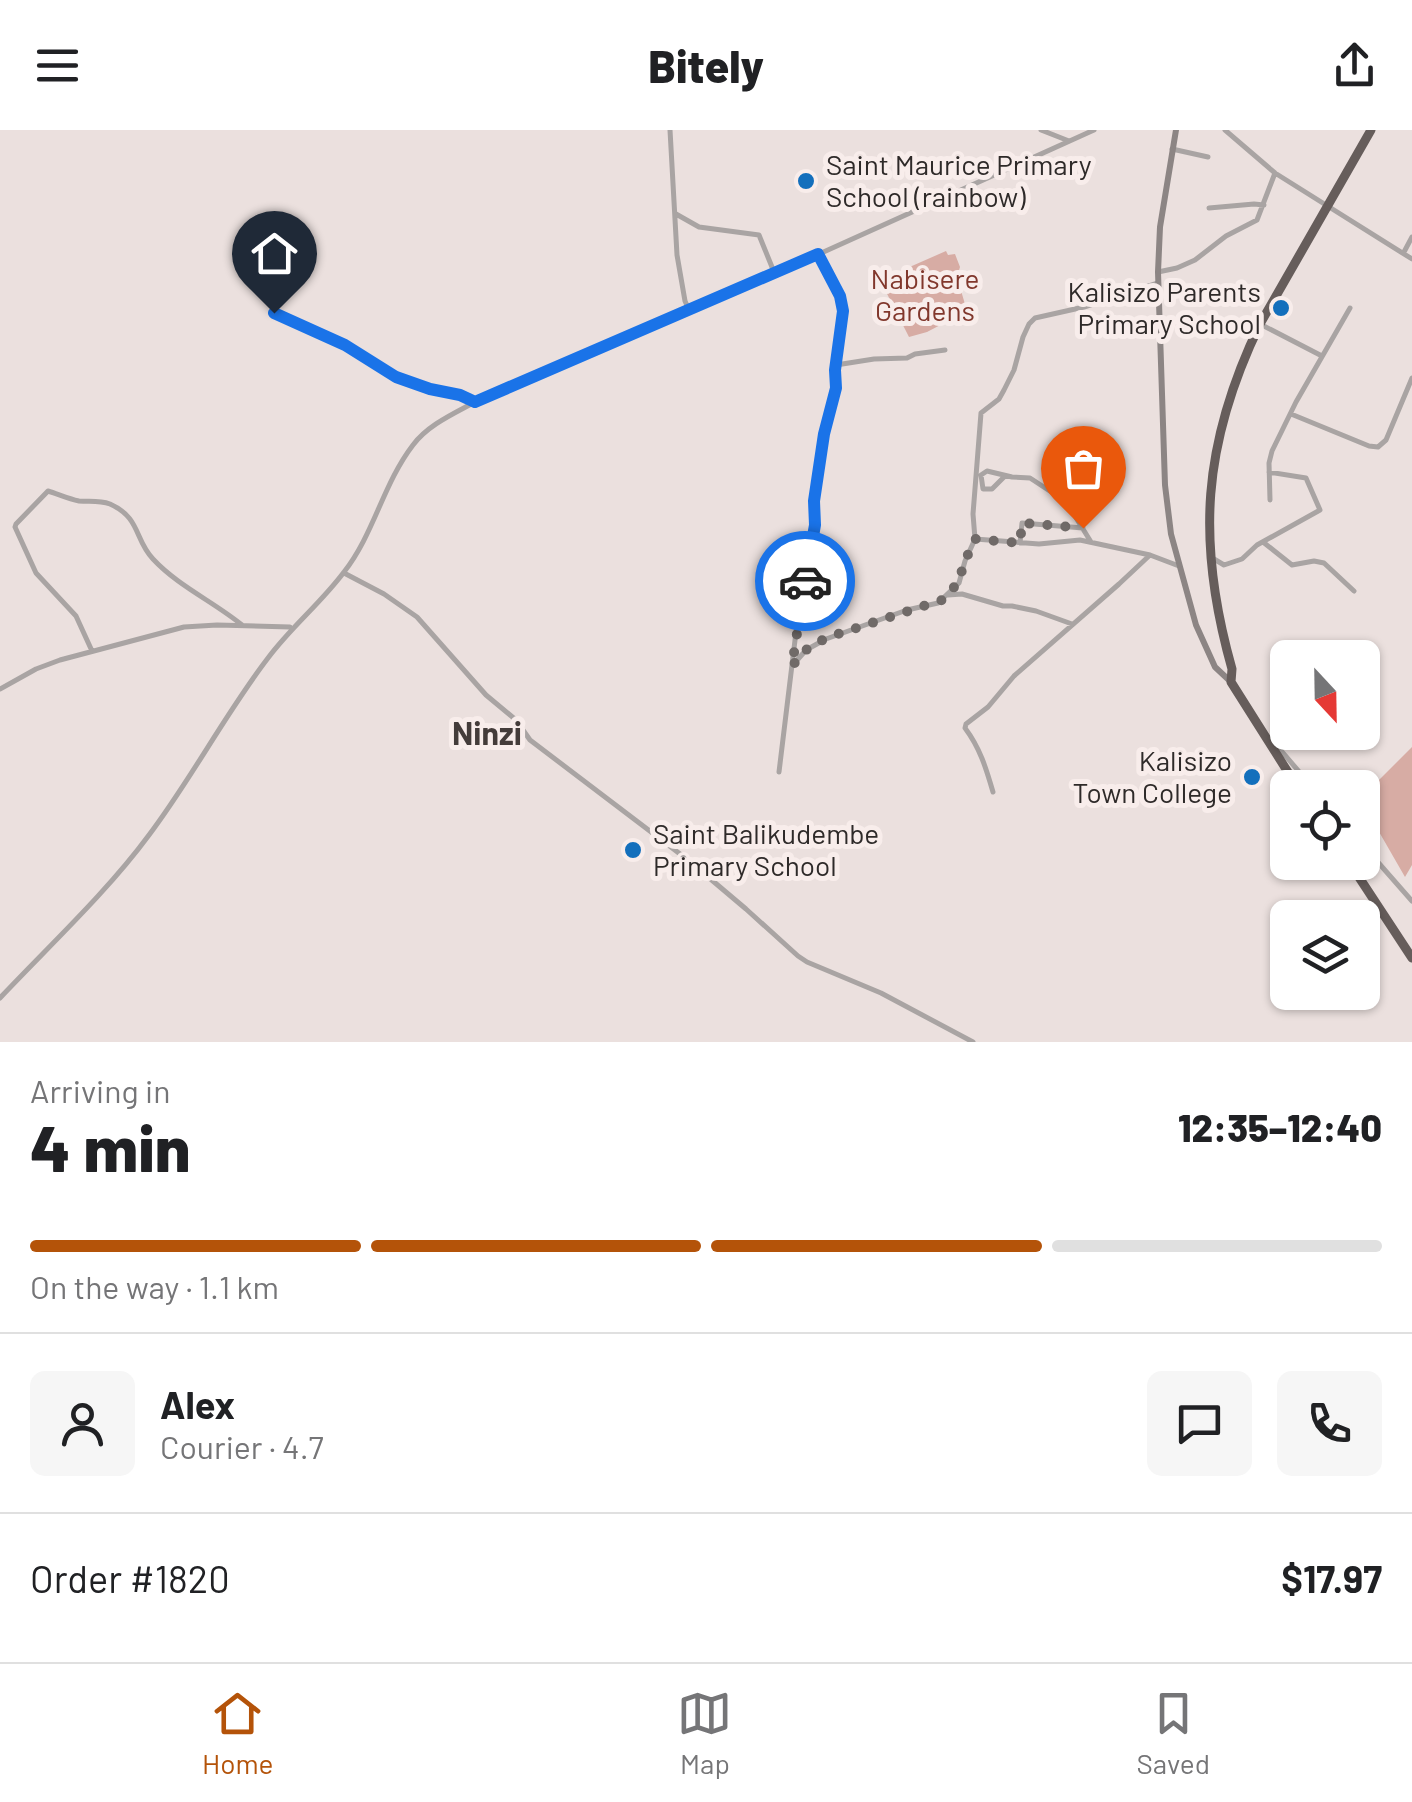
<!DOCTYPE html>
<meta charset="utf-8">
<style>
:root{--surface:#fff;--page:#f6f6f6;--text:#202124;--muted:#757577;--line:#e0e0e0;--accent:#b45309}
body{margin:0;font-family:Barlow,sans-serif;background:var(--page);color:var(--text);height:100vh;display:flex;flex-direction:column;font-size:38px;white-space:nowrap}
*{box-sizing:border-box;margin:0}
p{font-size:32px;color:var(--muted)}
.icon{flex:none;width:55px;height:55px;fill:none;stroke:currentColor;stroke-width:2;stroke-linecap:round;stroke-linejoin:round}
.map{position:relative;height:912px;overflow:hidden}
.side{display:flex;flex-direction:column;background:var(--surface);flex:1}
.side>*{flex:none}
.needle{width:65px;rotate:158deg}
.fabs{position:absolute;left:1270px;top:510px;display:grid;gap:20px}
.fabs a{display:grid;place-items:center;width:110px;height:110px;border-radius:15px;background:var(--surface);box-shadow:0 2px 8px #0004;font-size:50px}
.pin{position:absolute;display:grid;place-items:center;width:85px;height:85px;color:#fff;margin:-102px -42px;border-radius:50% 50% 50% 0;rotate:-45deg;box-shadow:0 0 10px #0007}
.pin .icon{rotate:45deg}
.courier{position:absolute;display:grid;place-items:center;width:100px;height:100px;margin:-50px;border:8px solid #1a73e8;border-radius:50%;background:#fff;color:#222;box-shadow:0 2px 12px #0007}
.head em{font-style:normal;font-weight:800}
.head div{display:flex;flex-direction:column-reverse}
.head{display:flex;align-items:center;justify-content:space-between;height:170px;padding:0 30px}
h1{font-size:65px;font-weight:800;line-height:75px}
.bar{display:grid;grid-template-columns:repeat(4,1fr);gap:15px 10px;align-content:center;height:120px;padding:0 30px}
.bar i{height:12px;border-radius:8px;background:var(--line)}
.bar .active{background:var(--accent)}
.bar p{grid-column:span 4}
.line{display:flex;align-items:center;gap:25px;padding:0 30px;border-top:2px solid var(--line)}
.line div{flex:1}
.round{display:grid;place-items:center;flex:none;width:105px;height:105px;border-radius:15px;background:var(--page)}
header{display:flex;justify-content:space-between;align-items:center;height:130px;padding:0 30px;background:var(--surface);font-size:45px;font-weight:800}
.dock{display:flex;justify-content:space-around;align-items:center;height:140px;border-top:2px solid var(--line);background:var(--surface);font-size:28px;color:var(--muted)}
.dock a{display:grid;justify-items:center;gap:5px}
.dock .active{color:var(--accent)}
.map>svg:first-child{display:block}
.green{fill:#d7aca4}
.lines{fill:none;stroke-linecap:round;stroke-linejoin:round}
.street{stroke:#a9a4a3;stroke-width:5}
.secondary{stroke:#8c8584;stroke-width:6}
.highway{stroke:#665d5b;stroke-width:9}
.done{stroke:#706a68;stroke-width:10;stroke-dasharray:0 18}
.route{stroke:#1a73e8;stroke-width:12}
.poi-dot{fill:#136fbc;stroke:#f8edeb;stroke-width:4}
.labels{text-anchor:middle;stroke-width:10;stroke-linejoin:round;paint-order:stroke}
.poi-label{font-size:28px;fill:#2e2a29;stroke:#f8edeb;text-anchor:start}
.park-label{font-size:28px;fill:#81372c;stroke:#f8edeb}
.quarter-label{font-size:32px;font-weight:bold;fill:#443c3a;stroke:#f8edeb}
</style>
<header><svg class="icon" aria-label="menu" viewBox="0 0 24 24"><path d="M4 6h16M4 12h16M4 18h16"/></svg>Bitely<svg class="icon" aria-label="share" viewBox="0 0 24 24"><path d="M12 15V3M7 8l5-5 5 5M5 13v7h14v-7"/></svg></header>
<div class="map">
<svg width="1412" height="912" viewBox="0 0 1412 912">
<rect width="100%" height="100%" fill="#ebe0de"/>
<path class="green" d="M 946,121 L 948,125 L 955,124 L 960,137 L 957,147 L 967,181 L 927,202 L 909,207 L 880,150 Z
M 1412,617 L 1412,735 L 1405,747 L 1363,674 L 1363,666 Z"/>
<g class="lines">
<path class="street" d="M 670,0 L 677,125 L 685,171 L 689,180
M 1041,0 L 1069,11
M 1225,0 L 1275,43 L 1412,129
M 1172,19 L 1208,27
M 1209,78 L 1254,74 L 1264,75
M 676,84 L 699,97 L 759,105 L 774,142
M 1404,122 L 1412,107
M 1158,142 L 1177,138 L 1195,130 L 1226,106 L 1257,90 L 1275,43
M 275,183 L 345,215 L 396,247 L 430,259 L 460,265 L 475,272
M 1260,194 L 1322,226
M 836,235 L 874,229 L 907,228 L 915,224 L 945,220
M 1291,284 L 1369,316 L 1378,317 L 1386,310 L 1412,248
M 1005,346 L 992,359 L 983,359 L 981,345 L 987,341 L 1012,347 L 1030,348 L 1059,367 L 1070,378 L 1091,412
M 1270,370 L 1269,333 L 1272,321 L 1296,272 L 1350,178
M 975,409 L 1039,414 L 1080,410 L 1150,425
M 1263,412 L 1292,435 L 1314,431 L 1324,433 L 1354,461
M 1020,413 L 1022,393 L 1083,398
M 1214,429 L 1224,435 L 1242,429 L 1257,415 L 1320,380 L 1306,348 L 1269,342
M 344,443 L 384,464 L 417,487 L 486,565 L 516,590 L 530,610 L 688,730 L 746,779 L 798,826 L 807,832 L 881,863 L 973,912
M 948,465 L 962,464 L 1003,476 L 1012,476 L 1036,481 L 1072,494
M 92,521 L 76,486 L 36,443 L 15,397 L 16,394 L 48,361 C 58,364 68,369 79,371 C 89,372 99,370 110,374 C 141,388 134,409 153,429 C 178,456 214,472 242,495
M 792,536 L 806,520 L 826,509 L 907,480 L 938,473 L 959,453 L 965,431 L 975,409 L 973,384 L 981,283 L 999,269 L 1004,260 L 1014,240 L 1023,207 L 1029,194 L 1035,188 L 1084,177 L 1158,153
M 0,559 L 36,539 L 60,530 L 184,497 L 217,495 L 290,497
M 1272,610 L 1313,658
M 779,642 L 796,502 L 814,400 L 814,371 L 824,304 L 836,258 L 835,240 L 843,181 L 840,166 L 819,124
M 993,662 C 986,638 980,618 965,598 L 966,594 L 988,577 L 1014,546 L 1119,454 L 1150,425 L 1179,436
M 1362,714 L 1412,771
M 0,868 C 49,816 107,762 149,705 C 192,648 225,584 268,528 C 291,497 321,473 344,442 C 374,404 383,354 413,315 C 428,295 453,284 475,272 L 819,124 L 1094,0"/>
<path class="secondary" d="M 1176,0 L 1160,97 L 1158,142 L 1165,355 L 1171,404 L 1196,495 L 1215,537 L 1231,552"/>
<path class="highway" d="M 1298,658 L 1231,552 L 1232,539 C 1196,412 1202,314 1260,194 L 1371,0
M 1349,732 L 1412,828"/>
</g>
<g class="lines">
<path class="done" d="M 805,451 L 792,536 L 806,520 L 826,508 L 942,470 L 958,453 L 965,431 L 975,409 L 1020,413 L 1022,393 L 1083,398"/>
<path class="route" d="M 274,183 L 345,215 L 396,247 L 430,259 L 460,265 L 475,272 L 818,124 L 840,166 L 843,181 L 835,240 L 836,258 L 824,304 L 814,371 L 815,395 L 805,451"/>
</g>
<g class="poi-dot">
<circle cx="806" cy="51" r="10"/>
<circle cx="1281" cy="178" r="10"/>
<circle cx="1252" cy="647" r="10"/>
<circle cx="633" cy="720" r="10"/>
</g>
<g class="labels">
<g class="poi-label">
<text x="826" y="45">Saint Maurice Primary<tspan x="826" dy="32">School (rainbow)</tspan></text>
<text x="1261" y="172" text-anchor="end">Kalisizo Parents<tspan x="1261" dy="32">Primary School</tspan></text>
<text x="1232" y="641" text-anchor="end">Kalisizo<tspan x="1232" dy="32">Town College</tspan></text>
<text x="653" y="714">Saint Balikudembe<tspan x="653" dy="32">Primary School</tspan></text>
</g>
<g class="park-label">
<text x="925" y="159">Nabisere<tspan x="925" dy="32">Gardens</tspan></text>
</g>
<g class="quarter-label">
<text x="487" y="615">Ninzi</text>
</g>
</g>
</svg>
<div class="fabs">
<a><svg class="needle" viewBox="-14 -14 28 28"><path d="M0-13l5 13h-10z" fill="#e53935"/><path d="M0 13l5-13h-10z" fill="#757577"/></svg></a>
<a><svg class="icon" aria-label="locate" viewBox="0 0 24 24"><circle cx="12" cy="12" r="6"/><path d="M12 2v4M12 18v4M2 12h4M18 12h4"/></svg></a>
<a><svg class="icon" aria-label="layers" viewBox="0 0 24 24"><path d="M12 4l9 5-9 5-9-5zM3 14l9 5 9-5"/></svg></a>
</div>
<div class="pin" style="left:1083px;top:398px;background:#ea580c"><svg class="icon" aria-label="bag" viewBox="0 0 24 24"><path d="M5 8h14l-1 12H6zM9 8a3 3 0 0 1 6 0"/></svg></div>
<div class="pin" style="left:274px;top:183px;background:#1f2937"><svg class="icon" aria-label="home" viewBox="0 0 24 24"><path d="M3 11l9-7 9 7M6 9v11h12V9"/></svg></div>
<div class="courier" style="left:805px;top:451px"><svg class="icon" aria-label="car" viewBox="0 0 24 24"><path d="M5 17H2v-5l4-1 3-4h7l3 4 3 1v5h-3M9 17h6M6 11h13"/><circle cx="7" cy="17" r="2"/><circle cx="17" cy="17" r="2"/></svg></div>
</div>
<section class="side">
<div class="head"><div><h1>4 min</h1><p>Arriving in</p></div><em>12:35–12:40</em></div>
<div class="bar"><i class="active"></i><i class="active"></i><i class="active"></i><i></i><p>On the way · 1.1 km</p></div>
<div class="line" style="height:180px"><a class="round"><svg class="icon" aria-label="person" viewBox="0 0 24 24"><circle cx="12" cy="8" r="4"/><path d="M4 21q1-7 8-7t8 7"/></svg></a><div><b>Alex</b><p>Courier · 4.7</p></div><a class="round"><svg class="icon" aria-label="chat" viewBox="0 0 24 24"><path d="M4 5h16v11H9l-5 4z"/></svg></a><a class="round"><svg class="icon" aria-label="phone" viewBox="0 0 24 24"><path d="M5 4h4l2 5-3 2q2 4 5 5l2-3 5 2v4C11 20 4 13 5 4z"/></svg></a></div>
<div class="line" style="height:130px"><div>Order #1820</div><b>$17.97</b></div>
</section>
<nav class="dock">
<a class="active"><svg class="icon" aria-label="home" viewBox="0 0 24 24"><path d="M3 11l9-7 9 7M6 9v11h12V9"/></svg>Home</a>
<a><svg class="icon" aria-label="map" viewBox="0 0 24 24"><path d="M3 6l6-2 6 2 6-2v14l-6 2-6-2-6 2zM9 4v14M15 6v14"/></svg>Map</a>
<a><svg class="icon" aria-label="saved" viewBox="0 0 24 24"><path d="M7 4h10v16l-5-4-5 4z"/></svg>Saved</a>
</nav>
